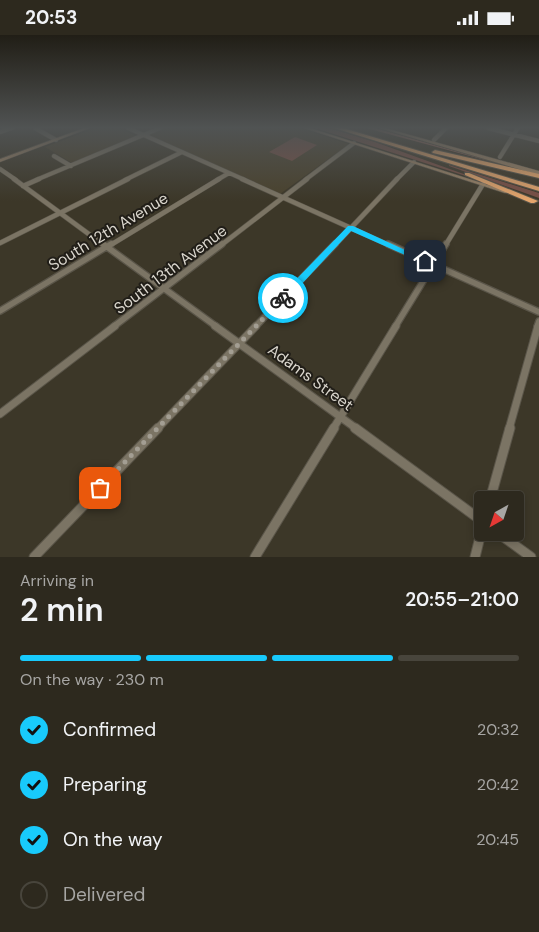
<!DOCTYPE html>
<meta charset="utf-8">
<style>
:root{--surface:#2d291e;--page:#353127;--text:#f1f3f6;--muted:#a7a6a4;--line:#48453c;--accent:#18cafc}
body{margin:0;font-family:"DM Sans",sans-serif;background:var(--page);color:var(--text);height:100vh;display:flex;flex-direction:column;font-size:19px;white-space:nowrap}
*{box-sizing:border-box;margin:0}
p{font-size:16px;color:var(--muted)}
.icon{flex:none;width:28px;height:28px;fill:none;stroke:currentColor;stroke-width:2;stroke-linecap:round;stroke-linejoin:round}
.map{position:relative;height:522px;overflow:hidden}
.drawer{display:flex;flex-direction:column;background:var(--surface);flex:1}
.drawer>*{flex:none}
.needle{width:32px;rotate:220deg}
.fabs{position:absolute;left:474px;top:456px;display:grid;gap:10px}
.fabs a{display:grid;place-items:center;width:50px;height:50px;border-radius:5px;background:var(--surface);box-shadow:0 2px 8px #0003,0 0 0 1px var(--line);font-size:25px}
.pin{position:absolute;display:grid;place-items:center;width:42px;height:42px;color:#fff;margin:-21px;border-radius:10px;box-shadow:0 2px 8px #0006}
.courier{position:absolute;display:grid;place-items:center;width:50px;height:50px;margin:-25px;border:4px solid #18cafc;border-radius:50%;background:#fff;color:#222;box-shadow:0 1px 6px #0007}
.overview em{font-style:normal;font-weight:600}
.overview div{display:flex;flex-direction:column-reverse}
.overview{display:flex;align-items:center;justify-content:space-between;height:85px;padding:0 20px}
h1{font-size:32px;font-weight:600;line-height:38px}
.bar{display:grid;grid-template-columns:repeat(4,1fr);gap:8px 5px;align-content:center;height:60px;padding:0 20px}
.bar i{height:6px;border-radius:4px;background:var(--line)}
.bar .current{background:var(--accent)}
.bar p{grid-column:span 4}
ol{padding:0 20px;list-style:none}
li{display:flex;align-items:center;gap:15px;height:55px}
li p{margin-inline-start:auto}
li .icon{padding:5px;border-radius:50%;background:var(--accent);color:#111;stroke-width:4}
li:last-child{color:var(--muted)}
li i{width:28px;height:28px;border:2px solid var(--line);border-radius:50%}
.status{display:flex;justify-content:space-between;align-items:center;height:35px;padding:0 25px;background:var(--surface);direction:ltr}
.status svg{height:14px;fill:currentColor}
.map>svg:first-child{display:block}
.built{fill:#49412c}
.green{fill:#794f45}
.forest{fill:#916458}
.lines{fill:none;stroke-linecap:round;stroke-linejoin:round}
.street-far4-casing{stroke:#5a5549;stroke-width:5}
.street-far3-casing{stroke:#5a5549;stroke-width:5.5}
.street-far2-casing{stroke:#5a5549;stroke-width:8}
.street-far1-casing{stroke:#5a5549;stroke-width:9}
.street-casing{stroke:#5a5549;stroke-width:11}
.secondary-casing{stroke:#5a5549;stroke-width:1}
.highway-casing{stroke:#5a5549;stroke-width:2}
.street-far4{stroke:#7b7464;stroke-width:4}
.street-far3{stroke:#7b7464;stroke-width:4.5}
.street-far2{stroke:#7b7464;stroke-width:5.5}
.street-far1{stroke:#7b7464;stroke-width:7}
.street{stroke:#7b7464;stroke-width:9}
.secondary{fill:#9b8366;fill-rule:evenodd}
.highway{fill:#e6a66c;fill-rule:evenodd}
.route{fill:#18cafc}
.done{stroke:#a39e93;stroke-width:5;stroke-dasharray:0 9}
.labels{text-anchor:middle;stroke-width:4;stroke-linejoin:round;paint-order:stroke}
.street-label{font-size:16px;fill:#dad6cd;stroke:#211e18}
</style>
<div class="status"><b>20:53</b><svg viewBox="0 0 49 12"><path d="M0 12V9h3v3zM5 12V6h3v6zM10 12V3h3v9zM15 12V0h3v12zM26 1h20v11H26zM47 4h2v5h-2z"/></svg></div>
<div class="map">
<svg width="539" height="522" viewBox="0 0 539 522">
<rect width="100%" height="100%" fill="#3c3728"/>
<path class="built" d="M 96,93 L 118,93 L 136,101 L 72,128 L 45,112 Z
M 162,93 L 300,93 L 349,109 L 280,159 L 147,99 Z"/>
<path class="green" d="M 315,93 L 329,93 L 375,107 L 494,150 Z
M 295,102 L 317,110 L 292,126 L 269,117 Z
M 449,130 L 539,158 L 539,163 L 449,131 Z"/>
<path class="forest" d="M 366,93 L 375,93 L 515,133 Z"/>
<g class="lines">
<g class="street-far4-casing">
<path id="street-far4" d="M 35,93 L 56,105
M 128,93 L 245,145
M 488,93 L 539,106
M 0,97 L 12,93
M 434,105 L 446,93
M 54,121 L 71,131
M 500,122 L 518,93
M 0,134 L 16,145
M 36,145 L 160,93
M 125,145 L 182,117
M 217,145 L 229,138
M 305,145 L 354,108
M 396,145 L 414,127"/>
</g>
<g class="street-far3-casing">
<path id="street-far3" d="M 14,144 L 105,211
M 242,144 L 391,211
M 23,151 L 39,144
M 0,208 L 128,144
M 109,211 L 219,144
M 220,211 L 307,144
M 334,211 L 397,144
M 445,211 L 483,149"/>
</g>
<g class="street-far2-casing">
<path id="street-far2" d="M 103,209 L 217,292
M 388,209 L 539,277
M 0,276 L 111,209
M 113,292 L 222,209
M 255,292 L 335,209
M 395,292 L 446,209
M 537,292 L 539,286"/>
</g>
<g class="street-far1-casing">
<path id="street-far1" d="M 215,291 L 357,394
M 0,379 L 115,291
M 157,394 L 256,291
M 333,394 L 396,291
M 509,394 L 538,291"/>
</g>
<g class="street-casing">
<path id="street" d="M 355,393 L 482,486
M 490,465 L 510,393
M 498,498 L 531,522
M 34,522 L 158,393
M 255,522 L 334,393
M 475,522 L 482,494"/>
</g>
<g class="secondary-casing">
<path id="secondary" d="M 84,93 L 90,93 L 0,127 L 0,124 Z
M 304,93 L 310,93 L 510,157 L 505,158 Z
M 379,93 L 385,93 L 539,136 L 539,140 Z"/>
</g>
<g class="highway-casing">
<path id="highway" d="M 334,93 L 343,93 L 539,152 L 539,156 Z
M 435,115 L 539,139 L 539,143 L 433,118 L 432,117 Z
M 465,138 L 469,138 L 538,166 L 534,168 L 531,168 L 465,140 Z"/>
</g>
<use href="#street-far4" class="street-far4"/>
<use href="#street-far3" class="street-far3"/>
<use href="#street-far2" class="street-far2"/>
<use href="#street-far1" class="street-far1"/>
<use href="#street" class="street"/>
<use href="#secondary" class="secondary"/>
<use href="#highway" class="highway"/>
</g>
<linearGradient id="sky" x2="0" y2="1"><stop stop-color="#211e16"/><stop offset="0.56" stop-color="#505353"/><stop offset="1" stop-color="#505353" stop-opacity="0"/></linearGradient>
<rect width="539" height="166" fill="url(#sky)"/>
<path class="route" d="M 348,191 L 353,191 L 429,226 L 423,228 L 351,196 L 286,266 L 280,266 L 280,261 Z"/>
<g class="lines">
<path class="done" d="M 100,453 L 283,263"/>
</g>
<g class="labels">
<g class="street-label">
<text transform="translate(108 196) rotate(-31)" y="6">South 12th Avenue</text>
<text transform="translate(170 234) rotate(-37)" y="6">South 13th Avenue</text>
<text transform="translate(311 342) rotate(36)" y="6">Adams Street</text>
</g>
</g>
</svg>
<div class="fabs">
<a><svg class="needle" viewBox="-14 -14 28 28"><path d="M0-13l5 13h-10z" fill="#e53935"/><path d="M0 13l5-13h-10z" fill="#a7a6a4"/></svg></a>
</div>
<div class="pin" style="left:100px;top:453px;background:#ea580c"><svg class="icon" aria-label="bag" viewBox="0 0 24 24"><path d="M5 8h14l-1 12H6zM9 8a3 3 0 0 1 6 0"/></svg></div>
<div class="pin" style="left:425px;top:226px;background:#1f2937"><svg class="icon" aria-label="home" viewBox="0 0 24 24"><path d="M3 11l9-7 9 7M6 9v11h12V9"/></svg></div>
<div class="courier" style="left:283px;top:263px"><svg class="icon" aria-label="bike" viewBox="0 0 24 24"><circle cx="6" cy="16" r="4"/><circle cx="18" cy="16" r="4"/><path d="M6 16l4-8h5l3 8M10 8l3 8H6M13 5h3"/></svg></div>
</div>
<section class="drawer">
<div class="overview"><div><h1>2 min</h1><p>Arriving in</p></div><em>20:55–21:00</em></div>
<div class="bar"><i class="current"></i><i class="current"></i><i class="current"></i><i></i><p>On the way · 230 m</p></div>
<ol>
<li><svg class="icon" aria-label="check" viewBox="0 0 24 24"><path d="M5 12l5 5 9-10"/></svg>Confirmed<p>20:32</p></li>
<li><svg class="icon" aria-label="check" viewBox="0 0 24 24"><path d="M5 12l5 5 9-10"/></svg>Preparing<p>20:42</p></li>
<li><svg class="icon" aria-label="check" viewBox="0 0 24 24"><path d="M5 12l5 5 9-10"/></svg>On the way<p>20:45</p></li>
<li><i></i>Delivered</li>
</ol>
</section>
